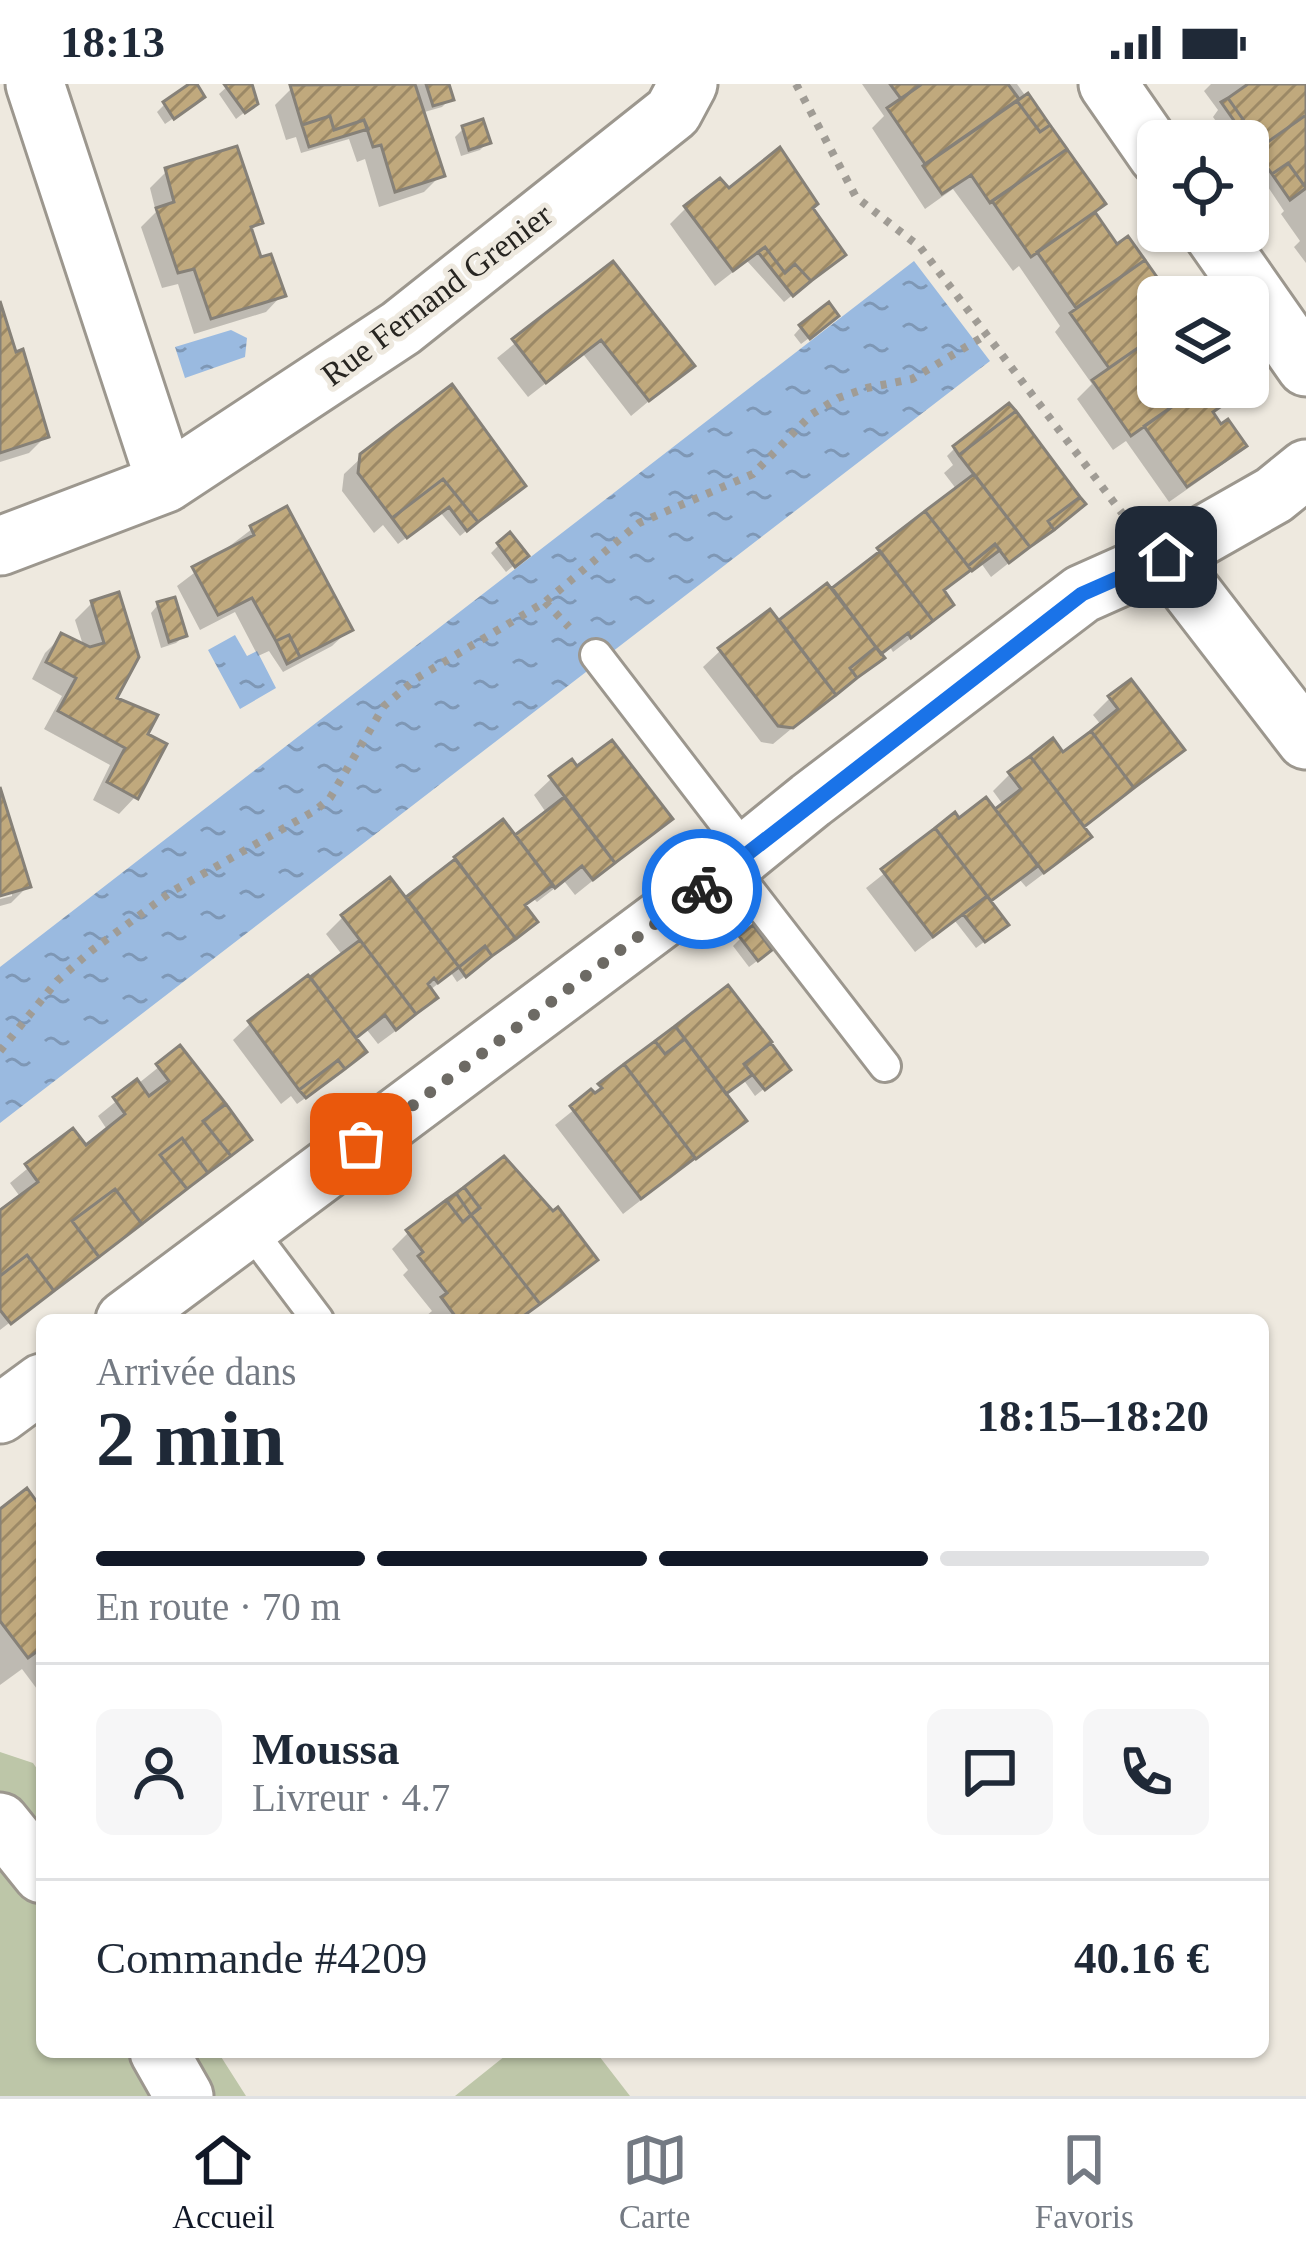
<!DOCTYPE html>
<html lang="fr">
<meta charset="utf-8">
<style>
:root{--surface:#fff;--page:#f6f6f7;--text:#1f2937;--muted:#747a83;--line:#e0e1e3;--accent:#111827}
body{margin:0;font-family:"Times New Roman",serif;background:var(--page);color:var(--text);height:100vh;display:flex;flex-direction:column;font-size:45px;white-space:nowrap}
*{box-sizing:border-box;margin:0}
p{font-size:39px;color:var(--muted)}
.icon{flex:none;width:66px;height:66px;fill:none;stroke:currentColor;stroke-width:2;stroke-linecap:round;stroke-linejoin:round}
.map{position:relative;flex:1;overflow:hidden}
.details{position:absolute;left:36px;top:1230px;width:1233px;height:744px;display:flex;flex-direction:column;background:var(--surface);border-radius:18px;box-shadow:0 3px 9px #0004}
.details>*{flex:none}
.controls{position:absolute;left:1137px;top:36px;display:grid;gap:24px}
.controls a{display:grid;place-items:center;width:132px;height:132px;border-radius:18px;background:var(--surface);box-shadow:0 3px 9px #0004;font-size:60px}
.pin{position:absolute;display:grid;place-items:center;width:102px;height:102px;color:#fff;margin:-51px;border-radius:24px;box-shadow:0 6px 18px #0006}
.courier{position:absolute;display:grid;place-items:center;width:120px;height:120px;margin:-60px;border:9px solid #1a73e8;border-radius:50%;background:#fff;color:#222;box-shadow:0 3px 15px #0007}
.headline em{font-style:normal;font-weight:800}
.headline div{display:flex;flex-direction:column-reverse}
.headline{display:flex;align-items:center;justify-content:space-between;height:204px;padding:0 60px}
h1{font-size:78px;font-weight:800;line-height:90px}
.bar{display:grid;grid-template-columns:repeat(4,1fr);gap:18px 12px;align-content:center;height:144px;padding:0 60px}
.bar i{height:15px;border-radius:9px;background:var(--line)}
.bar .current{background:var(--accent)}
.bar p{grid-column:span 4}
.line{display:flex;align-items:center;gap:30px;padding:0 60px;border-top:3px solid var(--line)}
.line div{flex:1}
.round{display:grid;place-items:center;flex:none;width:126px;height:126px;border-radius:18px;background:var(--page)}
.status{display:flex;justify-content:space-between;align-items:center;height:84px;padding:0 60px;background:var(--surface);direction:ltr}
.status svg{height:33px;fill:currentColor}
.dock{display:flex;justify-content:space-around;align-items:center;height:168px;border-top:3px solid var(--line);background:var(--surface);font-size:33px;color:var(--muted)}
.dock a{display:grid;justify-items:center;gap:6px}
.dock .current{color:var(--accent)}
.map>svg:first-child{display:block}
.grass{fill:#bdc6a8}
.water{fill:url(#water-ripples)}
.shadow{fill:#0003}
.building{fill:url(#building-hatch);stroke:#868178;stroke-width:3}
.lines{fill:none;stroke-linecap:round;stroke-linejoin:round}
.service-casing{stroke:#9c978e;stroke-width:36}
.minor-casing{stroke:#9c978e;stroke-width:63}
.path{stroke:#a09c95;stroke-width:8;stroke-dasharray:6 9;stroke-linecap:butt}
.service{stroke:#fff;stroke-width:30}
.minor{stroke:#fff;stroke-width:57}
.done{stroke:#6d6a64;stroke-width:12;stroke-dasharray:0 21.6}
.route{stroke:#1a73e8;stroke-width:15}
.labels{text-anchor:middle;stroke-width:10;stroke-linejoin:round;paint-order:stroke}
.street-label{font-size:33px;fill:#272521;stroke:#eee9df}
</style>
<div class="status"><b>18:13</b><svg viewBox="0 0 49 12"><path d="M0 12V9h3v3zM5 12V6h3v6zM10 12V3h3v9zM15 12V0h3v12zM26 1h20v11H26zM47 4h2v5h-2z"/></svg></div>
<div class="map">
<svg width="1306" height="2012" viewBox="0 0 1306 2012">
<defs>
<pattern id="water-ripples" width="26" height="14" patternUnits="userSpaceOnUse" patternTransform="scale(3)"><rect width="26" height="14" fill="#9abae0"/><path d="M2 4q2-2 4 0t4 0M15 11q2-2 4 0t4 0" fill="none" stroke="#7e97b5"/></pattern>
<pattern id="building-hatch" width="6" height="6" patternUnits="userSpaceOnUse" patternTransform="scale(3)"><rect width="6" height="6" fill="#c0a97d"/><path d="M-1 1l2-2M0 6l6-6M5 7l2-2" fill="none" stroke="#9c8966"/></pattern>
</defs>
<rect width="100%" height="100%" fill="#eee9df"/>
<path class="grass" d="M 0,1668 L 33,1679 L 42,1692 L 42,1968 L 218,1968 L 246,2012 L 0,2012 Z
M 510,1968 L 596,1968 L 630,2012 L 455,2012 Z"/>
<path class="water" d="M 914,177 L 990,277 L 0,1039 L 0,883 Z
M 231,246 L 247,254 L 245,273 L 185,294 L 175,263 Z
M 235,551 L 247,572 L 257,567 L 276,604 L 240,625 L 208,566 Z"/>
<path class="shadow" d="M 230,0 L 249,0 L 246,27 L 236,35 L 219,10 Z
M 305,0 L 412,0 L 413,3 L 417,0 L 446,0 L 450,15 L 442,23 L 421,29 L 441,91 L 424,108 L 379,123 L 365,75 L 357,78 L 349,55 L 301,69 L 296,53 L 286,56 L 275,21 L 292,4 Z
M 862,0 L 1017,0 L 1102,120 L 1092,130 L 1116,164 L 1127,156 L 1167,213 L 1158,213 L 1158,303 L 1230,303 L 1235,310 L 1212,331 L 1243,361 L 1226,378 L 1169,418 L 1126,357 L 1113,366 L 1077,315 L 1092,300 L 1055,248 L 1060,242 L 1019,182 L 1013,187 L 953,105 L 925,125 L 872,44 L 884,32 Z
M 1211,0 L 1306,0 L 1306,179 L 1294,163 L 1300,157 L 1281,130 L 1284,127 L 1264,97 L 1254,104 L 1248,96 L 1248,57 L 1230,57 L 1213,33 L 1218,26 L 1204,7 Z
M 165,20 L 194,20 L 165,40 L 157,28 Z
M 463,45 L 488,58 L 480,66 L 461,72 L 455,53 Z
M 167,87 L 259,138 L 250,148 L 259,176 L 282,211 L 266,228 L 194,250 L 178,200 L 162,204 L 141,143 L 156,128 L 150,104 Z
M 729,108 L 809,125 L 842,170 L 784,218 L 747,177 L 715,202 L 670,140 L 686,124 Z
M 612,181 L 691,282 L 631,332 L 583,270 L 528,313 L 497,274 Z
M 0,227 L 46,352 L 29,369 L 0,378 Z
M 828,240 L 801,260 L 794,251 L 801,243 Z
M 955,364 L 1042,453 L 991,493 L 981,479 L 962,492 L 942,509 L 951,521 L 934,537 L 893,568 L 890,563 L 773,660 L 761,658 L 703,583 L 720,567 L 778,540 L 827,503 L 831,508 L 957,406 L 944,389 L 953,381 L 947,372 Z
M 362,373 L 522,401 L 460,452 L 440,428 L 398,460 L 383,441 L 374,449 L 342,407 L 344,390 Z
M 252,445 L 349,546 L 332,562 L 283,588 L 269,567 L 258,572 L 235,528 L 200,546 L 177,502 Z
M 499,461 L 517,479 L 506,488 L 491,469 Z
M 117,511 L 113,615 L 144,651 L 135,713 L 119,730 L 93,716 L 110,681 L 44,645 L 62,612 L 32,595 L 45,569 L 62,552 L 84,564 L 75,536 L 92,519 Z
M 158,521 L 184,552 L 176,559 L 161,564 L 151,529 Z
M 1110,614 L 1181,665 L 1081,745 L 1088,752 L 1071,769 L 1026,803 L 1020,796 L 989,820 L 997,848 L 976,864 L 955,837 L 915,868 L 866,804 L 955,733 L 959,738 L 994,729 L 1004,722 L 993,707 L 1010,690 L 1063,672 L 1102,642 L 1093,631 Z
M 551,695 L 669,735 L 575,811 L 564,797 L 537,818 L 534,815 L 523,824 L 534,838 L 517,855 L 457,898 L 451,889 L 429,907 L 434,914 L 417,931 L 378,960 L 367,946 L 353,956 L 363,968 L 346,985 L 297,1020 L 291,1012 L 281,1020 L 233,956 L 250,940 L 343,872 L 326,850 L 343,833 L 390,797 L 405,817 L 502,740 L 514,755 L 547,730 L 534,711 Z
M 0,713 L 28,802 L 11,819 L 0,822 L 0,815 L 12,812 L 12,806 L 0,809 Z
M 741,854 L 761,874 L 749,883 L 733,862 Z
M 767,958 L 787,986 L 755,1012 L 743,995 L 724,1012 L 743,1037 L 623,1130 L 555,1041 L 655,961 Z
M 180,966 L 222,1076 L 0,1246 L 0,1129 L 21,1114 L 10,1099 L 72,1048 L 85,1065 L 108,1047 L 98,1032 Z
M 408,1149 L 594,1175 L 520,1236 L 429,1236 L 426,1232 L 432,1227 L 403,1191 L 408,1186 L 392,1165 Z
M 0,1428 L 42,1430 L 42,1601 L 37,1605 L 22,1585 L 0,1601 Z"/>
<path class="building" d="M 189,0 L 197,0 L 205,13 L 174,35 L 163,18 Z
M 224,0 L 252,0 L 258,20 L 245,29 Z
M 415,0 L 445,92 L 395,108 L 381,61 L 373,63 L 364,36 L 334,46 L 330,32 L 302,41 L 290,1 Z
M 426,0 L 449,0 L 454,16 L 433,22 Z
M 890,0 L 922,0 L 901,15 Z
M 922,0 L 1008,0 L 1019,15 L 925,80 L 887,24 Z
M 1248,0 L 1306,0 L 1306,31 L 1255,67 L 1240,45 L 1247,41 L 1228,14 Z
M 1028,9 L 1050,41 L 1040,48 L 1017,17 Z
M 1228,14 L 1247,41 L 1240,45 L 1221,18 Z
M 1017,17 L 1040,48 L 1050,41 L 1067,65 L 990,119 L 971,91 L 942,110 L 923,82 Z
M 1306,31 L 1306,104 L 1288,79 L 1272,90 L 1255,67 Z
M 330,32 L 334,46 L 364,36 L 368,45 L 309,63 L 302,41 Z
M 483,35 L 491,59 L 469,66 L 462,42 Z
M 237,62 L 263,139 L 251,143 L 261,173 L 271,170 L 286,212 L 211,235 L 194,185 L 178,189 L 156,124 L 174,118 L 165,84 Z
M 780,63 L 818,120 L 813,124 L 846,171 L 811,197 L 795,180 L 785,189 L 765,163 L 733,187 L 684,122 L 720,94 L 729,104 Z
M 1067,65 L 1106,120 L 1031,173 L 992,117 Z
M 1288,79 L 1306,104 L 1290,116 L 1272,90 Z
M 1095,128 L 1117,160 L 1128,152 L 1145,176 L 1076,224 L 1037,168 Z
M 765,163 L 785,189 L 795,180 L 811,197 L 793,212 L 758,168 Z
M 1145,176 L 1171,213 L 1158,213 L 1158,250 L 1109,284 L 1070,229 Z
M 613,177 L 695,282 L 649,317 L 601,256 L 546,299 L 512,255 Z
M 0,217 L 16,268 L 23,265 L 49,353 L 0,369 Z
M 829,218 L 839,232 L 810,255 L 799,241 Z
M 1158,250 L 1158,303 L 1200,303 L 1131,352 L 1092,296 Z
M 452,300 L 526,402 L 478,438 L 443,395 L 392,434 L 358,389 L 360,370 Z
M 1200,303 L 1234,303 L 1239,310 L 1213,328 L 1221,340 L 1228,335 L 1247,362 L 1187,403 L 1144,342 Z
M 1009,319 L 1016,327 L 959,371 L 953,362 Z
M 1016,327 L 1080,413 L 1048,437 L 1054,446 L 1030,463 L 959,371 Z
M 974,390 L 1030,463 L 1009,479 L 995,460 L 968,482 L 925,427 Z
M 443,395 L 478,438 L 467,447 L 449,423 L 407,454 L 392,434 Z
M 1080,413 L 1086,420 L 1054,446 L 1048,437 Z
M 287,422 L 353,546 L 300,573 L 289,551 L 276,557 L 252,514 L 218,531 L 192,483 L 254,451 L 250,442 Z
M 925,427 L 971,486 L 944,506 L 954,521 L 933,537 L 877,464 Z
M 510,448 L 529,472 L 515,483 L 497,459 Z
M 995,460 L 1000,466 L 972,487 L 968,482 Z
M 880,467 L 933,537 L 911,554 L 908,549 L 881,570 L 832,504 Z
M 827,499 L 876,563 L 850,584 L 857,594 L 836,611 L 779,536 Z
M 119,508 L 139,573 L 117,614 L 158,631 L 148,650 L 167,660 L 138,715 L 107,698 L 125,664 L 58,627 L 76,594 L 46,578 L 61,549 L 90,563 L 104,559 L 91,517 Z
M 175,513 L 187,552 L 169,558 L 157,518 Z
M 770,525 L 836,611 L 793,644 L 778,642 L 718,564 Z
M 289,551 L 300,573 L 287,580 L 276,557 Z
M 876,563 L 885,574 L 857,594 L 850,584 Z
M 1131,595 L 1185,666 L 1134,704 L 1091,647 L 1118,625 L 1108,612 Z
M 1091,647 L 1134,704 L 1084,743 L 1030,672 L 1053,654 L 1063,668 Z
M 612,656 L 673,735 L 615,779 L 549,692 L 572,675 L 577,682 Z
M 1030,672 L 1092,753 L 1044,789 L 995,725 L 1021,705 L 1008,688 Z
M 0,703 L 31,803 L 0,812 Z
M 564,713 L 615,779 L 593,796 L 582,782 L 555,804 L 515,751 Z
M 986,713 L 1038,782 L 991,817 L 935,744 L 955,728 L 959,734 Z
M 503,735 L 553,801 L 525,821 L 538,838 L 516,855 L 454,773 Z
M 935,744 L 987,812 L 933,853 L 881,785 Z
M 455,775 L 516,855 L 492,872 L 485,862 L 459,883 L 406,813 Z
M 390,793 L 459,883 L 438,899 L 434,894 L 428,900 L 438,914 L 416,930 L 341,831 Z
M 987,812 L 1009,841 L 985,858 L 963,830 Z
M 753,841 L 772,866 L 758,877 L 739,852 Z
M 360,856 L 416,930 L 396,946 L 385,931 L 356,954 L 310,893 Z
M 485,862 L 492,872 L 466,893 L 459,883 Z
M 308,891 L 367,968 L 345,985 L 338,976 L 299,1006 L 248,937 Z
M 728,901 L 772,958 L 744,980 L 752,991 L 726,1010 L 675,942 Z
M 675,942 L 685,955 L 665,970 L 655,957 Z
M 685,955 L 747,1037 L 696,1075 L 624,980 L 655,957 L 665,970 Z
M 771,959 L 791,986 L 765,1006 L 744,980 Z
M 180,961 L 226,1020 L 203,1037 L 231,1072 L 208,1089 L 182,1054 L 160,1071 L 187,1105 L 142,1140 L 115,1105 L 72,1137 L 99,1173 L 54,1207 L 27,1171 L 0,1192 L 0,1126 L 38,1098 L 25,1080 L 73,1044 L 86,1061 L 125,1030 L 113,1013 L 137,995 L 149,1012 L 169,997 L 156,980 Z
M 338,976 L 345,985 L 306,1014 L 299,1006 Z
M 624,980 L 695,1074 L 641,1115 L 570,1022 L 591,1005 L 595,1009 L 602,1004 L 598,1000 Z
M 226,1020 L 252,1056 L 231,1072 L 203,1037 Z
M 182,1054 L 208,1089 L 187,1105 L 160,1071 Z
M 504,1072 L 553,1127 L 558,1123 L 598,1176 L 540,1220 L 471,1131 L 480,1124 L 464,1103 Z
M 464,1103 L 480,1124 L 471,1131 L 456,1109 Z
M 115,1105 L 142,1140 L 99,1173 L 72,1137 Z
M 456,1109 L 471,1131 L 463,1138 L 446,1116 Z
M 446,1116 L 463,1138 L 471,1131 L 540,1220 L 518,1236 L 458,1236 L 441,1213 L 447,1209 L 418,1172 L 423,1168 L 406,1146 Z
M 27,1171 L 54,1207 L 11,1240 L 0,1226 L 0,1192 Z
M 27,1404 L 42,1425 L 42,1564 L 28,1574 L 0,1537 L 0,1425 Z"/>
<g class="lines">
<g class="service-casing">
<path id="service" d="M 596,571 L 748,769
M 731,783 L 885,982
M 248,1143 L 318,1236"/>
</g>
<g class="minor-casing">
<path id="minor" d="M 35,0 L 166,399
M 1108,0 L 1158,72
M 1211,147 L 1306,283
M 0,462 L 166,399 L 401,244 L 673,28 L 688,0
M 1165,473 L 1306,656
M 125,1236 L 699,807 L 811,716 L 1082,510 L 1165,473 L 1274,411 L 1306,385
M 0,1330 L 42,1299
M 0,1738 L 42,1790
M 159,1968 L 184,2012"/>
</g>
<path class="path" d="M 796,0 L 856,113 L 920,163 L 1122,429
M 545,518 L 569,543
M 0,967 L 57,897 L 91,867 L 171,808 L 316,726 L 330,714 L 384,622 L 417,594 L 545,518 L 639,439 L 753,390 L 812,330 L 838,314 L 867,304 L 912,295 L 986,251"/>
<use href="#service" class="service"/>
<use href="#minor" class="minor"/>
</g>
<g class="lines">
<path class="done" d="M 361,1060 L 702,805"/>
<path class="route" d="M 702,805 L 1082,510 L 1166,473"/>
</g>
<g class="labels">
<g class="street-label">
<text transform="translate(436 210) rotate(-37)" y="12">Rue Fernand Grenier</text>
</g>
</g>
</svg>
<div class="controls">
<a><svg class="icon" aria-label="locate" viewBox="0 0 24 24"><circle cx="12" cy="12" r="6"/><path d="M12 2v4M12 18v4M2 12h4M18 12h4"/></svg></a>
<a><svg class="icon" aria-label="layers" viewBox="0 0 24 24"><path d="M12 4l9 5-9 5-9-5zM3 14l9 5 9-5"/></svg></a>
</div>
<div class="pin" style="left:361px;top:1060px;background:#ea580c"><svg class="icon" aria-label="bag" viewBox="0 0 24 24"><path d="M5 8h14l-1 12H6zM9 8a3 3 0 0 1 6 0"/></svg></div>
<div class="pin" style="left:1166px;top:473px;background:#1f2937"><svg class="icon" aria-label="home" viewBox="0 0 24 24"><path d="M3 11l9-7 9 7M6 9v11h12V9"/></svg></div>
<div class="courier" style="left:702px;top:805px"><svg class="icon" aria-label="bike" viewBox="0 0 24 24"><circle cx="6" cy="16" r="4"/><circle cx="18" cy="16" r="4"/><path d="M6 16l4-8h5l3 8M10 8l3 8H6M13 5h3"/></svg></div>
<section class="details">
<div class="headline"><div><h1>2 min</h1><p>Arrivée dans</p></div><em>18:15–18:20</em></div>
<div class="bar"><i class="current"></i><i class="current"></i><i class="current"></i><i></i><p>En route · 70 m</p></div>
<div class="line" style="height:216px"><a class="round"><svg class="icon" aria-label="person" viewBox="0 0 24 24"><circle cx="12" cy="8" r="4"/><path d="M4 21q1-7 8-7t8 7"/></svg></a><div><b>Moussa</b><p>Livreur · 4.7</p></div><a class="round"><svg class="icon" aria-label="chat" viewBox="0 0 24 24"><path d="M4 5h16v11H9l-5 4z"/></svg></a><a class="round"><svg class="icon" aria-label="phone" viewBox="0 0 24 24"><path d="M5 4h4l2 5-3 2q2 4 5 5l2-3 5 2v4C11 20 4 13 5 4z"/></svg></a></div>
<div class="line" style="height:156px"><div>Commande #4209</div><b>40.16 €</b></div>
</section>
</div>
<nav class="dock">
<a class="current"><svg class="icon" aria-label="home" viewBox="0 0 24 24"><path d="M3 11l9-7 9 7M6 9v11h12V9"/></svg>Accueil</a>
<a><svg class="icon" aria-label="map" viewBox="0 0 24 24"><path d="M3 6l6-2 6 2 6-2v14l-6 2-6-2-6 2zM9 4v14M15 6v14"/></svg>Carte</a>
<a><svg class="icon" aria-label="saved" viewBox="0 0 24 24"><path d="M7 4h10v16l-5-4-5 4z"/></svg>Favoris</a>
</nav>
